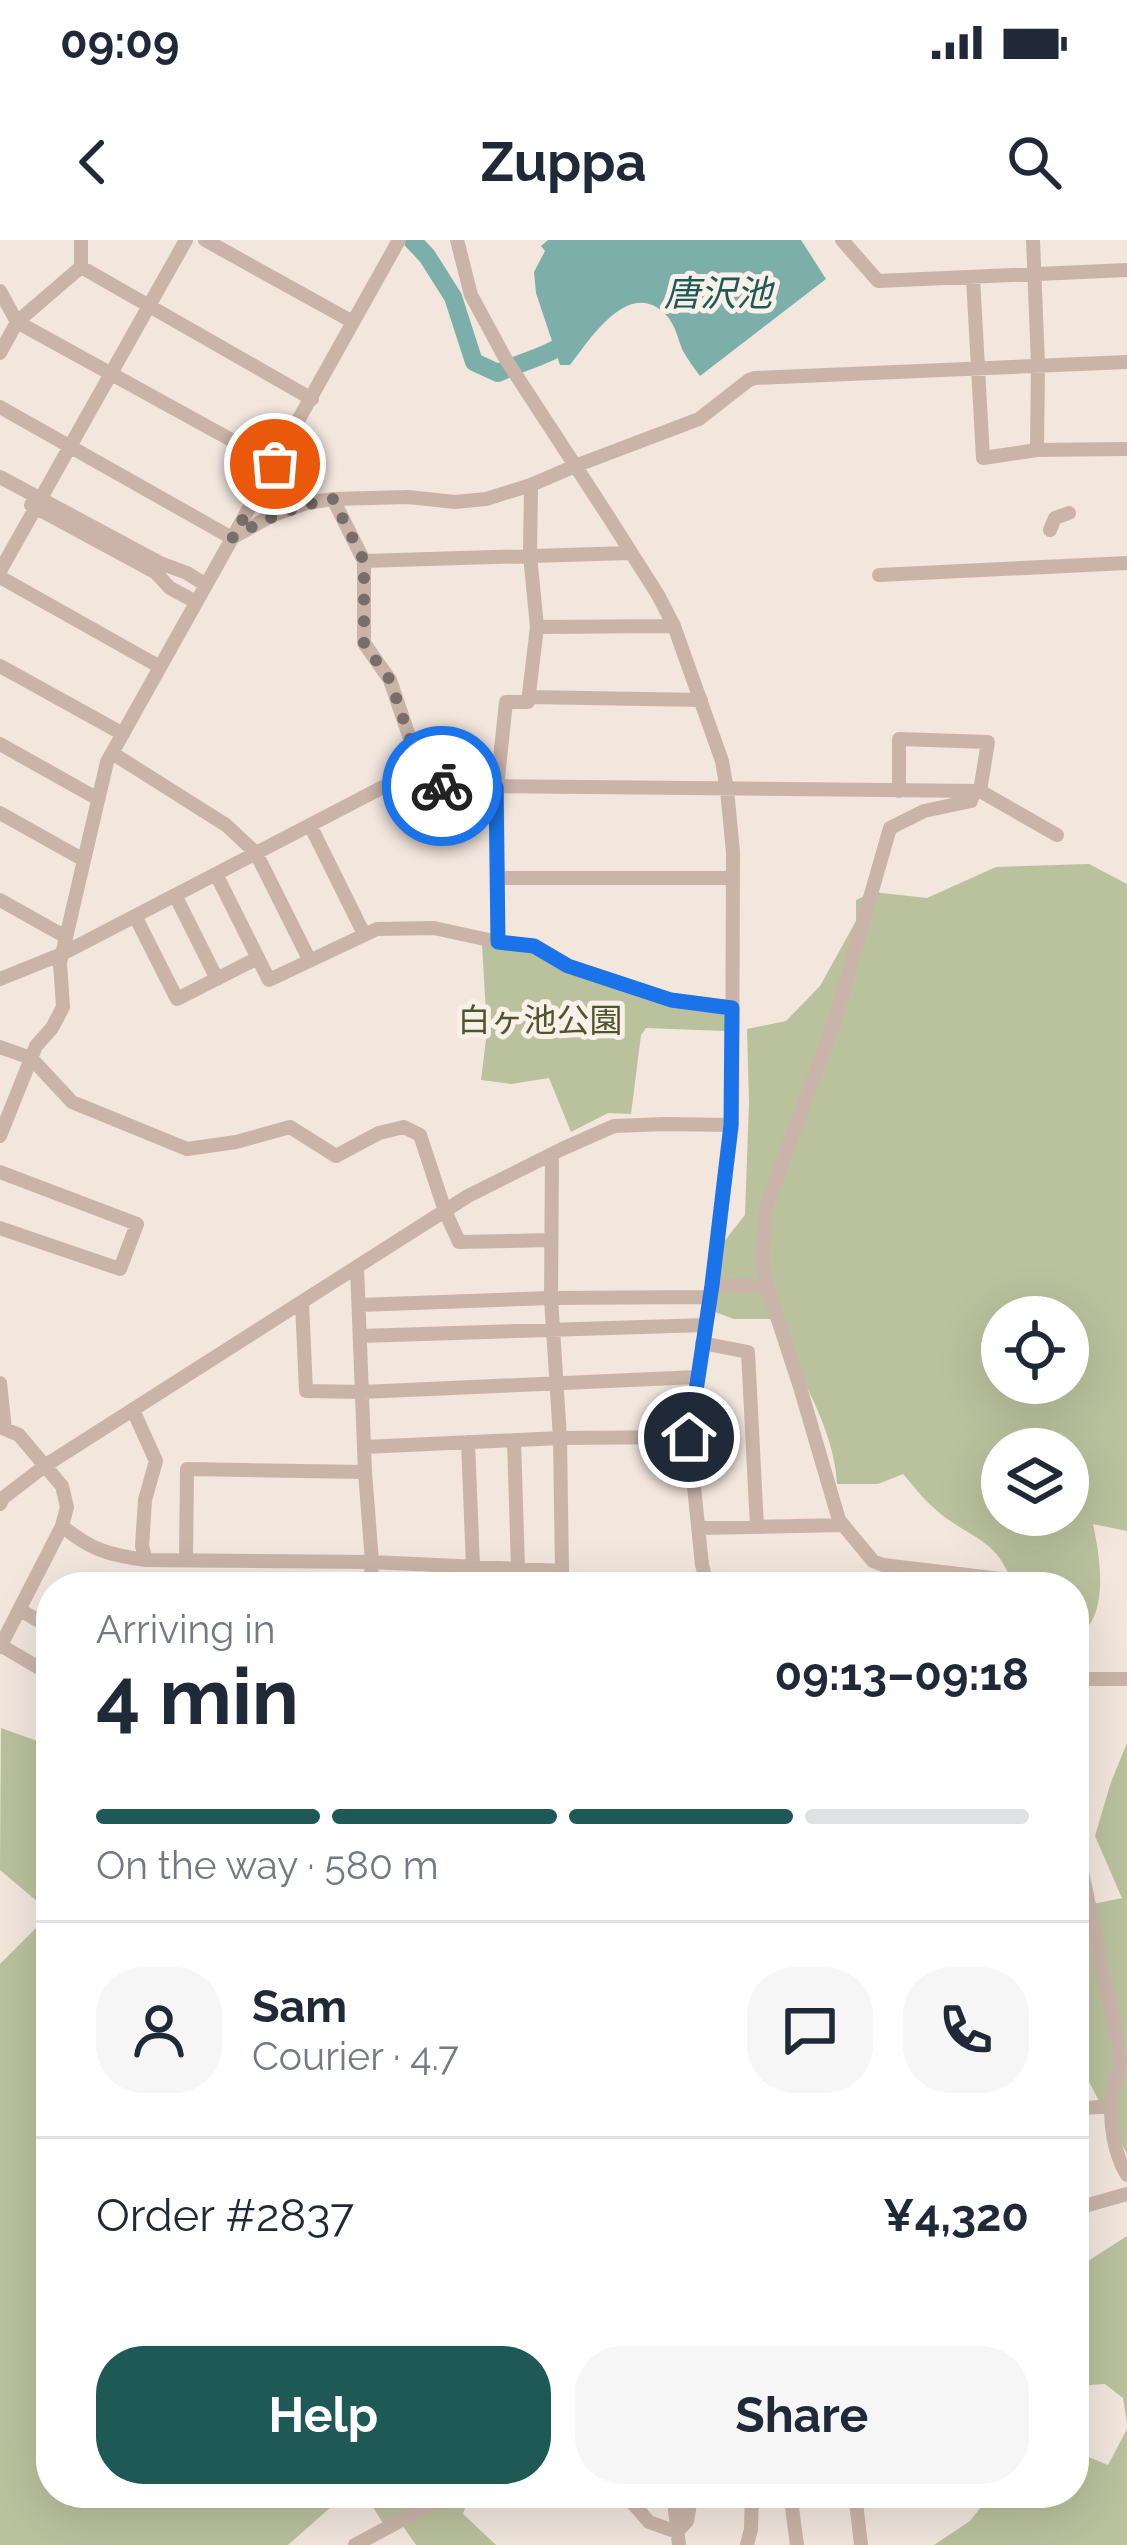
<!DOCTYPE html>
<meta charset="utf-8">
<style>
:root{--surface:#fff;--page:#f6f6f7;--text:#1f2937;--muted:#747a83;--line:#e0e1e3;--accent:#1f5955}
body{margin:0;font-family:Raleway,"Noto Sans JP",sans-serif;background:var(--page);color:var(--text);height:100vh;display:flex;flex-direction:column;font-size:45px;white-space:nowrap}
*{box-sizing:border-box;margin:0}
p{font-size:39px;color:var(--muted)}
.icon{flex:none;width:66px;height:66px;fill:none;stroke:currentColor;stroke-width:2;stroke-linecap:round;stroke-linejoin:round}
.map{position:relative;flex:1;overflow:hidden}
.drawer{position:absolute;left:36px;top:1332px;width:1053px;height:936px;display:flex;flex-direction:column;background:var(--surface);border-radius:48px;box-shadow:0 12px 48px #0002}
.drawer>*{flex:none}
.fabs{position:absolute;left:981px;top:1056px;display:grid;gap:24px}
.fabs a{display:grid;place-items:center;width:108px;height:108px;border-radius:50%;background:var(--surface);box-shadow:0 12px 48px #0002;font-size:60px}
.pin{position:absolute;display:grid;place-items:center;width:102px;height:102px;color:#fff;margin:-51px;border:6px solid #fff;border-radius:50%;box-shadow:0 3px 12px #0007}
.courier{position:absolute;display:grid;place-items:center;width:120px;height:120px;margin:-60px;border:9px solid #1a73e8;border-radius:50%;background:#fff;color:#222;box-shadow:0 3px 15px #0007}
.head em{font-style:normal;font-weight:700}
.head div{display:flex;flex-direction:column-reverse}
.head{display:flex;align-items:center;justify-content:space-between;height:204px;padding:0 60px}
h1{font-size:78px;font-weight:700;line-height:90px}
.bar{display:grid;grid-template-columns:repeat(4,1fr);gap:18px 12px;align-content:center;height:144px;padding:0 60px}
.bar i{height:15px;border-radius:9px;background:var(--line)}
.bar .selected{background:var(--accent)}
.bar p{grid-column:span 4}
.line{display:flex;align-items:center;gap:30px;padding:0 60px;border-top:3px solid var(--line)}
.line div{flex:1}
.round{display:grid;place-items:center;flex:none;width:126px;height:126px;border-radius:48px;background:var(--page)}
.action{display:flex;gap:24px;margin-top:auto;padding:24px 60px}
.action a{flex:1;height:138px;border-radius:48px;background:var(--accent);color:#fff;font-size:48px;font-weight:700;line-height:138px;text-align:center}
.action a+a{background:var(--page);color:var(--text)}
.status{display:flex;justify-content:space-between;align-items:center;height:84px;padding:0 60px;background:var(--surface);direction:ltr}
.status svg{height:33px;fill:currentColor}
header{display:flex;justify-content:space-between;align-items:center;height:156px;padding:0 60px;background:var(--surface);font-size:54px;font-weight:700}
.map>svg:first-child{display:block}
.green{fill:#bac19d;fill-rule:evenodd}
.water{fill:#7cafaa}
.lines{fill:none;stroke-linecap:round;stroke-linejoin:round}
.river{stroke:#7cafaa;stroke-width:18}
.minor{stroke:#cab4a9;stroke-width:14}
.done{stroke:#786d68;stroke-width:12;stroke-dasharray:0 21.6}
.route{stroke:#1a73e8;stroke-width:15}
.labels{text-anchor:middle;stroke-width:10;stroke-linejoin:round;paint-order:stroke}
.park-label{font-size:33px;fill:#4c562d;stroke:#faf0ea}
.water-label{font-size:36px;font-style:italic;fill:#1f5955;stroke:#faf0ea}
</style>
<div class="status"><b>09:09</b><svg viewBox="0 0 49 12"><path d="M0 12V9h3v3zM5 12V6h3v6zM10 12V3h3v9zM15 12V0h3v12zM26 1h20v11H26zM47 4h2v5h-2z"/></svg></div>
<header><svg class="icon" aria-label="back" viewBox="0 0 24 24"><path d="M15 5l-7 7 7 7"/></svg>Zuppa<svg class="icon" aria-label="search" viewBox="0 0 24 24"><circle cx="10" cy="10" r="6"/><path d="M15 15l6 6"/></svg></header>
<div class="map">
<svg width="1127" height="2305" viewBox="0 0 1127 2305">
<rect width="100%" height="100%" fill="#f2e6dd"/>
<path class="green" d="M 1089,624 L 1127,644 L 1127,1291 L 1093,1284 C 1100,1317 1111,1380 1074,1398 L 1074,1347 L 1013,1347 C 999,1297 967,1298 935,1269 C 923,1259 913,1245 903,1234 L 878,1244 L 837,1244 C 835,1189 796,1128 772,1079 L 734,1079 L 715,1072 L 722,1004 L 745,975 L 749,863 L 747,789 L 786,781 L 820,746 L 856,681 L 856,660 L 873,652 L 927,658 L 996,627 ZM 1002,1077 L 1068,1077 L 1068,1143 L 1002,1143 ZM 1002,1209 L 1068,1209 L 1068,1275 L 1002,1275 Z
M 482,704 L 533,711 L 684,769 L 727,774 L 725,791 L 646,788 L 641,795 L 631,874 L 608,873 L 571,892 L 549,838 L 511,844 L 481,840 L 487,791 Z
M 1,1488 L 51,1506 L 51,2253 L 470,2253 L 463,2274 L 496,2305 L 416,2305 L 402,2285 L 389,2293 L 368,2259 L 340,2259 L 288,2305 L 0,2305 L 0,1724 L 51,1673 L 0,1630 Z
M 1127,1503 L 1127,1914 L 1078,1821 L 1074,1818 L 1074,1668 L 1122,1658 L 1095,1596 L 1111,1542 Z
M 1127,1996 L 1127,2183 L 1123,2158 L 1105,2144 L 1074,2146 L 1074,2030 Z
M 1127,2189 L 1127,2305 L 934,2305 L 970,2281 L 992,2253 L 1074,2253 L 1074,2211 L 1108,2225 Z"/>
<path class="water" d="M 548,0 L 801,0 L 826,39 L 700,136 C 694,128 688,120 683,111 C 678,100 676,86 667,76 C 630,35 590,99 570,125 L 560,125 L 536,53 L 534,32 L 545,11 L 541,6 Z"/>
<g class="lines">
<path class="river" d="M 412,0 L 427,16 L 453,57 L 474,122 L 498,133 C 521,122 554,114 572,98"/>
<path class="minor" d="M 81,0 L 81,27 L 312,159
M 205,0 L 353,82
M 457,0 L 471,55 L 505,118 L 608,276 L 658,355 L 674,386 L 722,521 L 727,550 L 733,612 L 732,885 L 712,1045 L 689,1197 L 702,1325 L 708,1347
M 842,0 L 878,41 L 1127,30
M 1033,0 L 1038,124 L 1037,210
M 973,38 L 983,218 L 1037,210 L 1127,209
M 0,51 L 17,82 L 275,224
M 0,113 L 17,82 L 81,27
M 0,167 L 232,298 L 271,276 L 307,263 L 333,259 L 408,257 L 455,262 L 486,259 L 531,245 L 575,226 L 699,179 L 749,140 L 755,138 L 1127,122
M 0,237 L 160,323 L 187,333 L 206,345
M 333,259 L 364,321 L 364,403 L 390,440 L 426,546
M 31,265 L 155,332 L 170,348 L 196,362
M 1050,290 L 1055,278 L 1069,273
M 364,321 L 630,313
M 0,331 L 186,0
M 879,335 L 1127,323
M 0,337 L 160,427
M 537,387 L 674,386
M 0,426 L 123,494
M 528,457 L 701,460
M 0,504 L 98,559
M 112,513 L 226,585 L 256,613 L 309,719
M 899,551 L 899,499 L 988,502 L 980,551
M 974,551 L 971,561 L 924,571 L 890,588 L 835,780 L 766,967 L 762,1021 L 767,1046 L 800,1147 L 839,1280 L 873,1321 L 883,1325 L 1001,1339 L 1004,1347
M 0,573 L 84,620
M 310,585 L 364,694
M 216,634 L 269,740 L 377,689 L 434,688 L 498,702 L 534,706 L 568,726 L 671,760 L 732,768
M 497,638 L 733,638
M 175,655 L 217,739
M 0,660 L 66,697
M 135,676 L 177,759 L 258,718
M 498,702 L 497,547 L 506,462 L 528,462 L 537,387 L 530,315 L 531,245
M 0,739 L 62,714 L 387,545 L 980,551 L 1057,595
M 0,807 L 31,818 L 72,862 L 187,909 L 236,902 L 290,887 L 336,916 L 379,893 L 404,887 L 420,895 L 445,971 L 459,1002 L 551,1000
M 0,896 L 36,806 L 52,788 L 63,767 L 60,723 L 107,522 L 399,0
M 0,932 L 137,984 L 120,1029 L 0,988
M 357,1027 L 365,1232 L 372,1322 L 370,1347
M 712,1045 L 767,1046
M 302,1063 L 306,1151 L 362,1152 L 697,1137
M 359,1065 L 551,1058 L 710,1057
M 360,1096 L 705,1085
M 702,1103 L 748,1112 L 757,1287
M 0,1143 L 5,1189
M 133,1170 L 156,1221 L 145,1260 L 142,1306 L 146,1320 L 372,1322 L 562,1331 L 560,1198 L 551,1058 L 552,914
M 0,1187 L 19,1195 L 62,1246 L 67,1267 L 62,1286 L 0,1407
M 514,1200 L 518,1328
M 468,1202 L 473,1326
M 364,1207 L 560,1198 L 689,1197
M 0,1264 L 3,1258 L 46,1225 L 468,956 L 562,909 L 614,886 L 666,884 L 732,885
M 62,1286 C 91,1310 109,1315 146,1320
M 698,1288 L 843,1285
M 186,1320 L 187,1229 L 365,1232
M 20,1370 L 51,1388
M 0,1405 L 51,1435
M 1074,1439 L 1127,1439
M 1074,1593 L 1119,1809 C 1122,1833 1114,1837 1112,1857 C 1109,1882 1114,1914 1127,1935
M 1074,1869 L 1112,1866
M 1074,1969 L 1127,1954
M 624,2253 L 649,2282 L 677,2292 L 687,2281 L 692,2253
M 673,2253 L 679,2305
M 790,2253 L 797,2305
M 855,2253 L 861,2305
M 355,2305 L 452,2253
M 747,2305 L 751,2289 L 752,2253"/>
</g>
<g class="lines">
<path class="done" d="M 275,224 L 232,298 C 265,279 295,265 333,259 L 364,321 L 364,404 L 390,440 L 426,546 L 442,546"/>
<path class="route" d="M 442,546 L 496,547 L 498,702 L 534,706 L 568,726 L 671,760 L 732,768 L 731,885 L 712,1045 L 689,1197"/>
</g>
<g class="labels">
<g class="park-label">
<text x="540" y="792">白ヶ池公園</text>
</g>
<g class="water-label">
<text x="718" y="66">唐沢池</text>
</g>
</g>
</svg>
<div class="fabs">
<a><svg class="icon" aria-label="locate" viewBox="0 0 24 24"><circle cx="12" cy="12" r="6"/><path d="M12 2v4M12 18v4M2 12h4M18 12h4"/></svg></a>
<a><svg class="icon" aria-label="layers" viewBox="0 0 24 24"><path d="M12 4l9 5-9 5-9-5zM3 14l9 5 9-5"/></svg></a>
</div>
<div class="pin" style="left:275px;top:224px;background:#ea580c"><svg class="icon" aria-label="bag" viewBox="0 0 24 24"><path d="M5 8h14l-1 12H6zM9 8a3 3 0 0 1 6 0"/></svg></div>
<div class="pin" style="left:689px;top:1197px;background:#1f2937"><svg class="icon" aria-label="home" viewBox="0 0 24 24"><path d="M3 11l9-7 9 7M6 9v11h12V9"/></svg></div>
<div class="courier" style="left:442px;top:546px"><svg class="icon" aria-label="bike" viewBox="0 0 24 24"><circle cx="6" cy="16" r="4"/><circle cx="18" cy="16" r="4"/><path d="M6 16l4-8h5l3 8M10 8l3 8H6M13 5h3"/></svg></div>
<section class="drawer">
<div class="head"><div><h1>4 min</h1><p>Arriving in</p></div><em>09:13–09:18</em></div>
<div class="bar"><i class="selected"></i><i class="selected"></i><i class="selected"></i><i></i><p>On the way · 580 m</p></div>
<div class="line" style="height:216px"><a class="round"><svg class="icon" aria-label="person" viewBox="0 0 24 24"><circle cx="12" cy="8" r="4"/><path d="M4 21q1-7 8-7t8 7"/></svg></a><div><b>Sam</b><p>Courier · 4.7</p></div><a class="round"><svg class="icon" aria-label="chat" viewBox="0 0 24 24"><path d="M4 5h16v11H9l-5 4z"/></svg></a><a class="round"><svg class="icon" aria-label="phone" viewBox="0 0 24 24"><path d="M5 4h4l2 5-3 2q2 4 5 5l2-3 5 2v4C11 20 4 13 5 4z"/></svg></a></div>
<div class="line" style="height:156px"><div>Order #2837</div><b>¥4,320</b></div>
<div class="action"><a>Help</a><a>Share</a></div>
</section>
</div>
